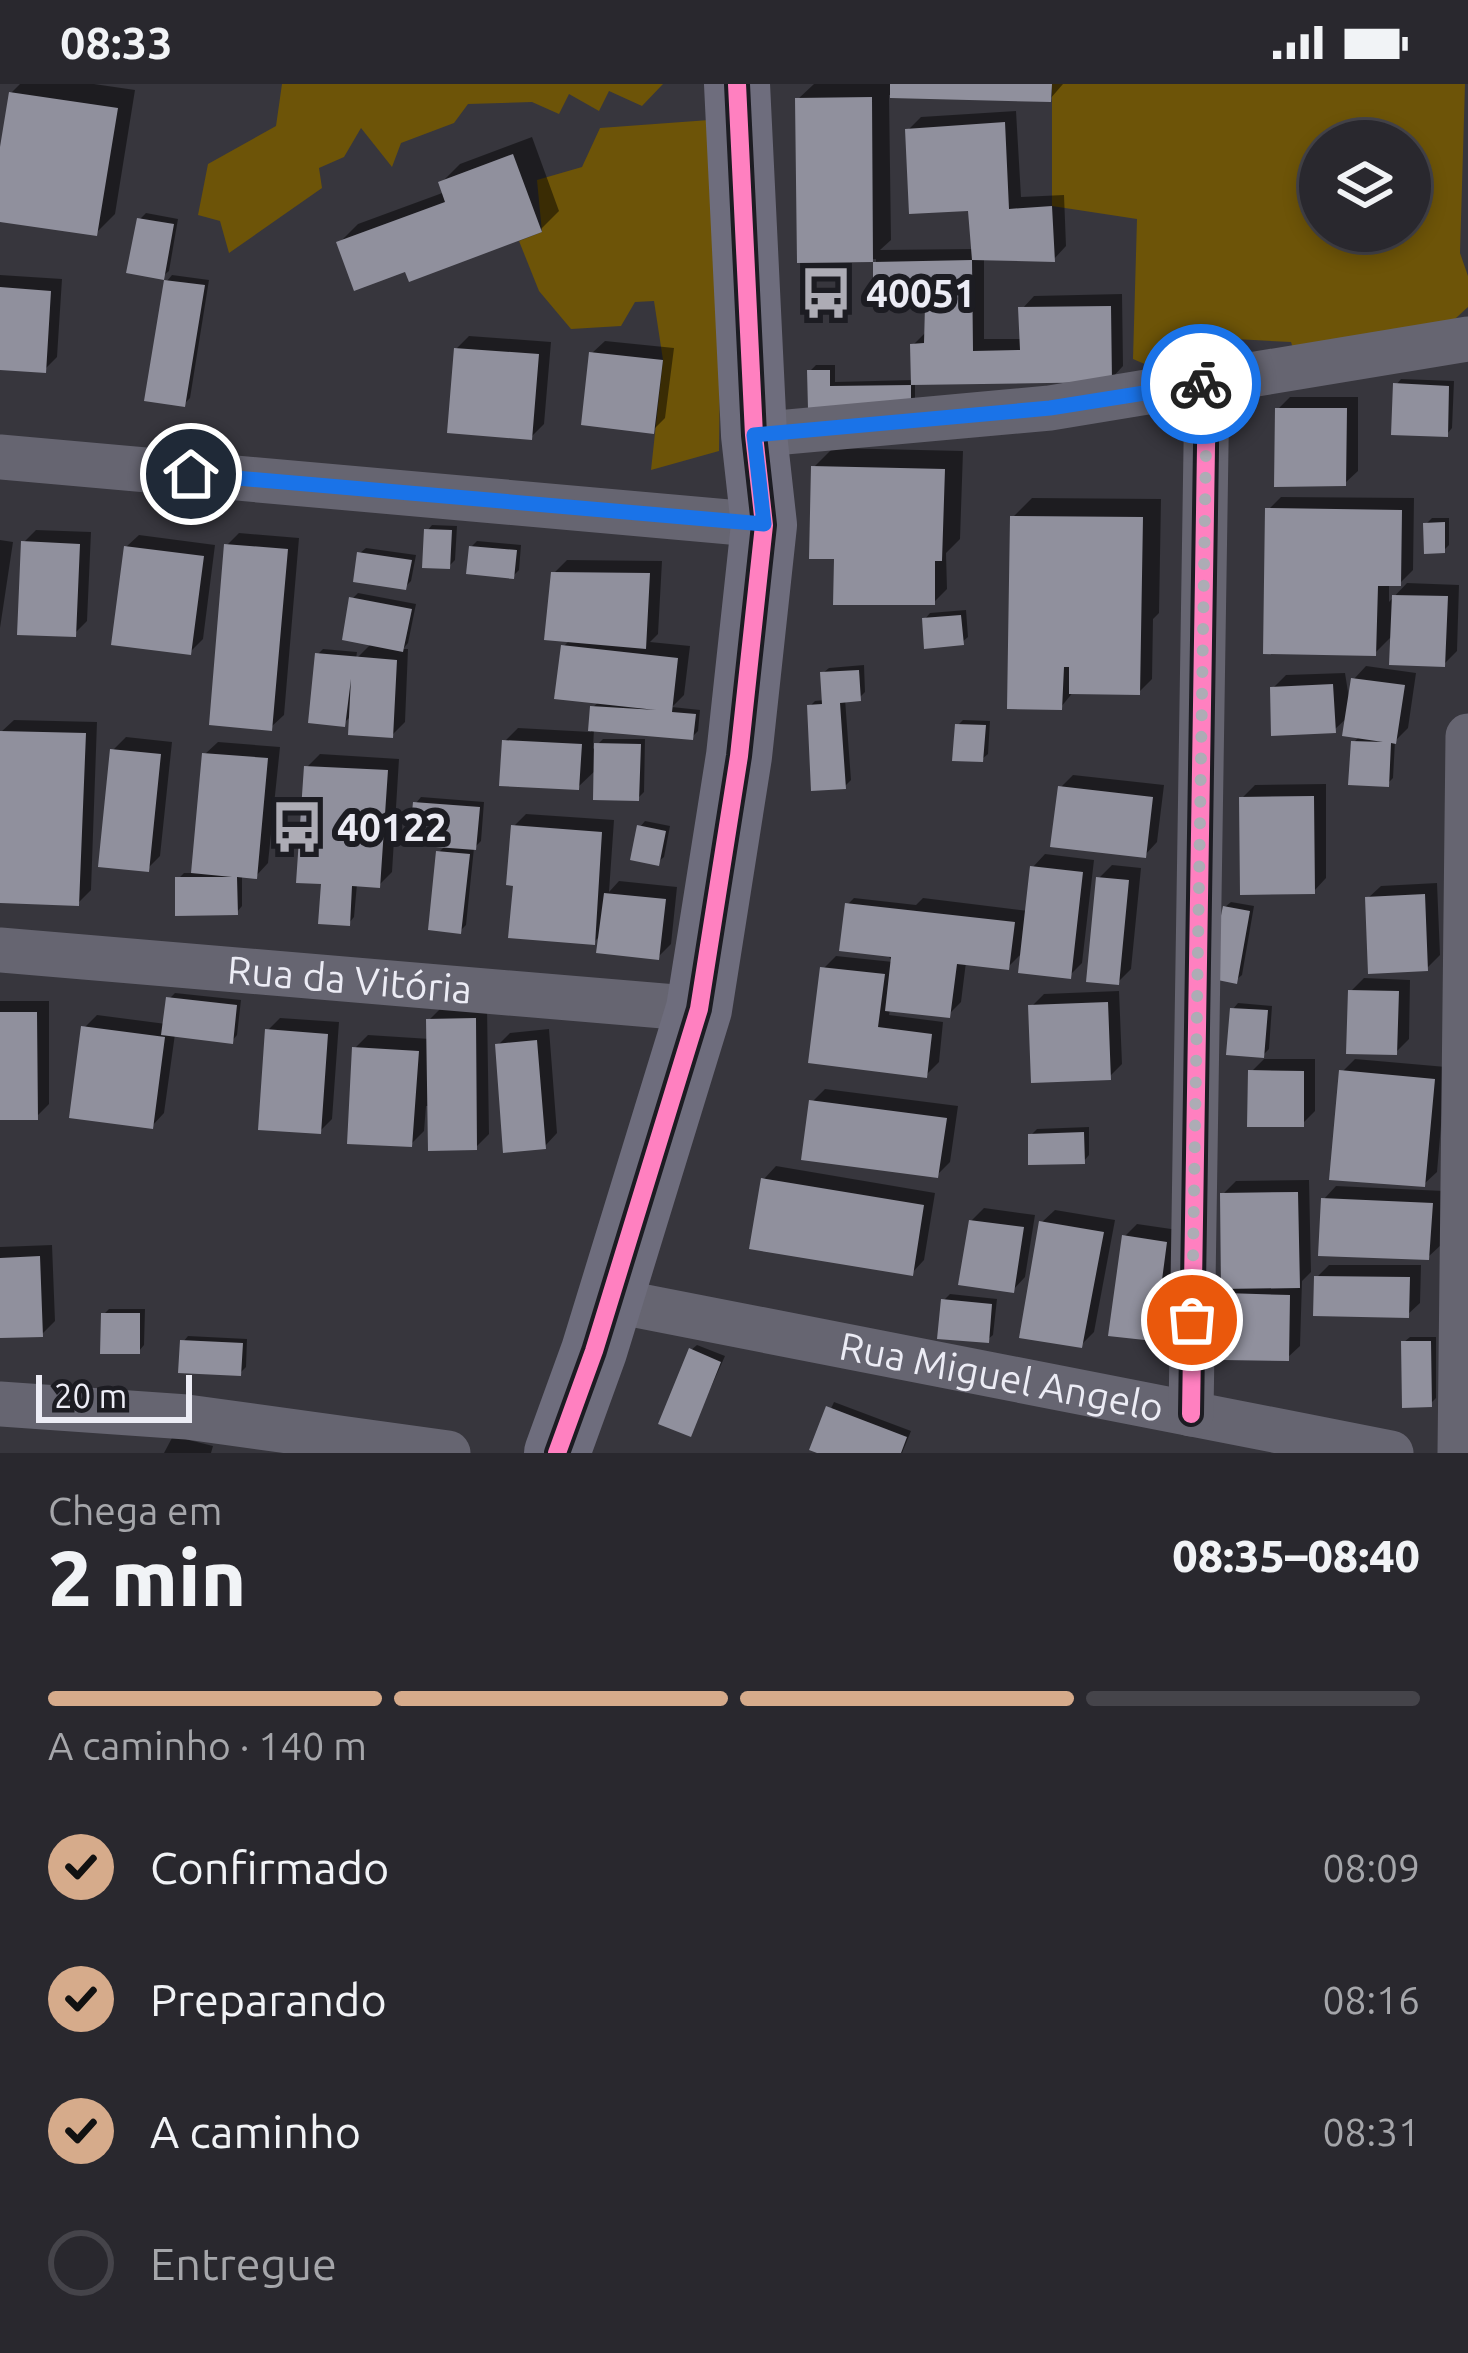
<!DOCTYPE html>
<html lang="pt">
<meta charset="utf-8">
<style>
:root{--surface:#29282e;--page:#313036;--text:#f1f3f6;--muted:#a5a6aa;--line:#45444a;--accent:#d6ab8b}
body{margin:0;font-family:Ubuntu,sans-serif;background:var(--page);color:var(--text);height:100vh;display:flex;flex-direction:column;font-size:45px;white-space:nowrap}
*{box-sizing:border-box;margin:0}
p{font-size:39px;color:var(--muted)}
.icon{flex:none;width:66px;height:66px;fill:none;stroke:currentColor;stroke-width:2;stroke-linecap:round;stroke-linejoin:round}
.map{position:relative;height:1369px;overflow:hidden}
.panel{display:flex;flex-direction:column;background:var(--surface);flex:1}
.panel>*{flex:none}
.buttons{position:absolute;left:1299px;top:36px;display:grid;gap:24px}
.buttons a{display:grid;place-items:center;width:132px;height:132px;border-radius:50%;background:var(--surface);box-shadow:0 6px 18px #0003,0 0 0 3px var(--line);font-size:60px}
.scale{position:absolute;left:36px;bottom:30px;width:156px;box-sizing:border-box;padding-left:12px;border:6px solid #ececf5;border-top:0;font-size:33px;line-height:42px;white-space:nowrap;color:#ececf5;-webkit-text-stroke:9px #1c1c22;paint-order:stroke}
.pin{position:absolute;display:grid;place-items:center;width:102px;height:102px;color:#fff;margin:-51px;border:6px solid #fff;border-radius:50%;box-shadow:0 3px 12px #0007}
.courier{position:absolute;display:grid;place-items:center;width:120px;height:120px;margin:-60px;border:9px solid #1a73e8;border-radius:50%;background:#fff;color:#222;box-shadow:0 3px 15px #0007}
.head em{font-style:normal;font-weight:800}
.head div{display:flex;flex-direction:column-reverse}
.head{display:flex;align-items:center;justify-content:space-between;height:204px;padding:0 48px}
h1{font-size:78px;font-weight:800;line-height:90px}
.bar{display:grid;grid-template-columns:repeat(4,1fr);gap:18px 12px;align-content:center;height:144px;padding:0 48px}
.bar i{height:15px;border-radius:9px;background:var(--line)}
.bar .on{background:var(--accent)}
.bar p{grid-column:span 4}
ol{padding:0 48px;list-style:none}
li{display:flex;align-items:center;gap:36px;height:132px}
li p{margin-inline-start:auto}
li .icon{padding:12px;border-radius:50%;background:var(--accent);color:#111;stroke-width:4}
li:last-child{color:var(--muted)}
li i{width:66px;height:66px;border:6px solid var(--line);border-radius:50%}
.status{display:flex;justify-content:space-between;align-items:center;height:84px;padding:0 60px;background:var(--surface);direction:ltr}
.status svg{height:33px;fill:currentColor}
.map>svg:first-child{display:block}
.forest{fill:#6d5408;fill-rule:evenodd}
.shadow{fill:#0007}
.building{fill:#90909d}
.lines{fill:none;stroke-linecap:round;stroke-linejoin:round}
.minor{stroke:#666571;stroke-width:45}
.primary{stroke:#6e6d7d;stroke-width:66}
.cycleway-casing{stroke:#1c1c22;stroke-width:26}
.cycleway{stroke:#ff80c0;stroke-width:18}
.done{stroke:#adacb5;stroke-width:12;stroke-dasharray:0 21.6}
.route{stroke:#1a73e8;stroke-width:15}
.labels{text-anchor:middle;stroke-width:12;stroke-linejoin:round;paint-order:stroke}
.poi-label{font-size:39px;font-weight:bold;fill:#ececf5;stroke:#1c1c22;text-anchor:start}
.street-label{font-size:39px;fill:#ececf5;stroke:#1c1c22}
</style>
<div class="status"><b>08:33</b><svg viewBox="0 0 49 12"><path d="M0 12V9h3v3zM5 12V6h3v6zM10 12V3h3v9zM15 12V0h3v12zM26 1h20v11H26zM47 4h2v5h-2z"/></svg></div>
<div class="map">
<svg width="1468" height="1369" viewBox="0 0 1468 1369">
<rect width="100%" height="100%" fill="#37363d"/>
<path class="forest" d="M 282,0 L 663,0 L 642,22 L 609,7 L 599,27 L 569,10 L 559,30 L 532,18 L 468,20 L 454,39 L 401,59 L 392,83 L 361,44 L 344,73 L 319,84 L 322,104 L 229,169 L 220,137 L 198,131 L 208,80 L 276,42 Z
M 1052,0 L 1465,0 L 1460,169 L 1468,192 L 1468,223 L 1444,245 L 1299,283 L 1291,258 L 1216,254 L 1198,272 L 1161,287 L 1133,275 L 1137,135 L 1052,122 ZM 1320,57 L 1410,57 L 1410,147 L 1320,147 Z
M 723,35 L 719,367 L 651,386 L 663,276 L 654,217 L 635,218 L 621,242 L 571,245 L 539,207 L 519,157 L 542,148 L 537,96 L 582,83 L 600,44 Z"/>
<path class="shadow" d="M 20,0 L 94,0 L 135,6 L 115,130 L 96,149 L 0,135 L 0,83 L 11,9 Z
M 814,0 L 1063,0 L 1050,15 L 889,11 L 891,156 L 880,166 L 974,165 L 971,124 L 908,46 L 921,33 L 1016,27 L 1021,113 L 1064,111 L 1066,162 L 1054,175 L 984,173 L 984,255 L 1023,255 L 1022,225 L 1034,212 L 1122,210 L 1123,282 L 1111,295 L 915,298 L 915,315 L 811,322 L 810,287 L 816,281 L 835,281 L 835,298 L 914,296 L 913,261 L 926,248 L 928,219 L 876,220 L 876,175 L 800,176 L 798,15 Z
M 532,53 L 559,127 L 540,146 L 407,184 L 339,159 L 358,140 L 445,108 L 441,99 L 460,80 Z
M 146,129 L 178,135 L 169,187 L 163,192 L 140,135 Z
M 0,191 L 62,195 L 57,273 L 44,286 L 0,283 Z
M 172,191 L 209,196 L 190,314 L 184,320 L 167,197 Z
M 469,252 L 551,258 L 544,340 L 531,353 L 456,265 Z
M 605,257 L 674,264 L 665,334 L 653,346 L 592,269 Z
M 1401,295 L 1454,297 L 1452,344 L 1447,350 L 1396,301 Z
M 1290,313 L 1358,313 L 1358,387 L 1345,399 L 1278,325 Z
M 833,364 L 963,367 L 960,455 L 946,469 L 947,505 L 934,518 L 837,477 L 814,383 Z
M 1281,413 L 1414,414 L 1413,486 L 1400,499 L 1404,499 L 1389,499 L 1389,518 L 1407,499 L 1459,501 L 1457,567 L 1444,580 L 1393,551 L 1375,569 L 1268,426 Z
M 1032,414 L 1161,415 L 1159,529 L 1153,535 L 1152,595 L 1139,608 L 1074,607 L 1061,623 L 1013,433 Z
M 1432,434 L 1449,434 L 1449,461 L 1444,466 L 1426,440 Z
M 432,441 L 457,442 L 455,476 L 449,482 L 427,447 Z
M 36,446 L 91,448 L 87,537 L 74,550 L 24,458 Z
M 239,449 L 299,454 L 284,631 L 271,643 L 227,461 Z
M 139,451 L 215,461 L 203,555 L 190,568 L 126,463 Z
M 0,456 L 13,458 L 0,544 Z
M 477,457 L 521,461 L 519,486 L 513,492 L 471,463 Z
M 366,464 L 416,471 L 411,497 L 405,503 L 360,469 Z
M 567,476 L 662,477 L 658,550 L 650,558 L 690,562 L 684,611 L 672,623 L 700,626 L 698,647 L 692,653 L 594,645 L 593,665 L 603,655 L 645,655 L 644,708 L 638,714 L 597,685 L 578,703 L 505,657 L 518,644 L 591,648 L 593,623 L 600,617 L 563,563 L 571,555 L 554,489 Z
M 358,509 L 416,520 L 408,559 L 403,565 L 408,565 L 405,638 L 392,651 L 352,631 L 344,639 L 318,570 L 323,565 L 357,568 L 356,575 L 372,559 L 352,515 Z
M 966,526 L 968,553 L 962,558 L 925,535 L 930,529 Z
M 864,581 L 865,608 L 859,614 L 845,615 L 851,696 L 845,702 L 810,622 L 815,617 L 825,616 L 823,589 L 829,584 Z
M 1366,582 L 1416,589 L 1408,644 L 1395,657 L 1393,694 L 1387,700 L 1354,658 L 1360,652 L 1348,633 L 1334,646 L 1273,604 L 1286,591 L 1345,589 L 1350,621 L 1354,595 Z
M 14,636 L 97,638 L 91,806 L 78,819 L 0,816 L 1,648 Z
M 963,636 L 990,637 L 988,670 L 982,675 L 958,641 Z
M 126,653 L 172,658 L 160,772 L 147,785 L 113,666 Z
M 218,658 L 280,663 L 268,779 L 256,792 L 242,791 L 242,822 L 237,828 L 178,795 L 184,789 L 194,789 L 205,670 Z
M 320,670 L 399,675 L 392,788 L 379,801 L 357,800 L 354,833 L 349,839 L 325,798 L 307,683 Z
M 1073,691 L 1164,701 L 1157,758 L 1145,771 L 1061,703 Z
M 1326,700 L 1326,794 L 1314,807 L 1242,714 L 1255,701 Z
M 421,713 L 484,718 L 481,757 L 474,764 L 466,841 L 460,847 L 439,768 L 446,761 L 416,719 Z
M 526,730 L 614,736 L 609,808 L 619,797 L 677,803 L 671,860 L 658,873 L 602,850 L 594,858 L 516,799 L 513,743 Z
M 645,737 L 670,742 L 664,773 L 658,778 L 640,743 Z
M 1045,770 L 1094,776 L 1082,879 L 1069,892 L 1023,868 L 1008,883 L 966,878 L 961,918 L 948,931 L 890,925 L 889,931 L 943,938 L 939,978 L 926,991 L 811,976 L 823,885 L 836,872 L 893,878 L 848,820 L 854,814 L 916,821 L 923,814 L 1028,827 L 1033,783 Z
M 1112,781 L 1141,784 L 1131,885 L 1118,898 L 1099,794 Z
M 1437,799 L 1440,871 L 1427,884 L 1368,814 L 1381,802 Z
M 1231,818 L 1254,822 L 1242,891 L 1236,896 L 1225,823 Z
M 1364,894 L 1410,896 L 1409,955 L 1396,968 L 1351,907 Z
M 1119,907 L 1122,980 L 1109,993 L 1031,923 L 1044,910 Z
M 175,909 L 241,916 L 237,951 L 232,957 L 175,950 L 164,1029 L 152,1042 L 84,944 L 97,931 L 166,940 L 169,915 Z
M 0,917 L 49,917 L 49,1020 L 36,1033 L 0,1033 Z
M 1238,919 L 1272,922 L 1269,965 L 1263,971 L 1233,925 Z
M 442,923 L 487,923 L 489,1050 L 476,1063 L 430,1022 L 426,1022 L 424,1047 L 411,1060 L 355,964 L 368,951 L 430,955 L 429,936 Z
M 280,934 L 339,938 L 332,1035 L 320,1047 L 267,947 Z
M 549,945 L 557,1049 L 545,1062 L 498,961 L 510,949 Z
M 1264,975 L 1315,975 L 1315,1027 L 1302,1040 L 1251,988 Z
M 1355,975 L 1446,983 L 1437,1088 L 1424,1100 L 1342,988 Z
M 825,1005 L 958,1022 L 950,1078 L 937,1091 L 812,1018 Z
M 1089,1043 L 1089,1071 L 1084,1077 L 1031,1051 L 1037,1045 Z
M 776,1082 L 935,1109 L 924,1176 L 912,1189 L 764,1095 Z
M 1309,1096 L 1311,1188 L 1302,1197 L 1300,1262 L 1287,1274 L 1228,1210 L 1236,1202 L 1223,1110 L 1236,1097 Z
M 1336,1102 L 1444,1107 L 1441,1161 L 1428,1173 L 1324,1115 Z
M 984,1124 L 1035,1131 L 1025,1193 L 1013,1206 L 971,1137 Z
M 1055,1126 L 1115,1136 L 1094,1248 L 1081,1261 L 1042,1138 Z
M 1137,1140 L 1178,1146 L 1165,1241 L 1152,1254 L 1124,1153 Z
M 52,1161 L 55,1237 L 42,1250 L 0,1251 L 0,1163 Z
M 1329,1181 L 1421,1181 L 1420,1219 L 1407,1231 L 1317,1193 Z
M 950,1210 L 997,1215 L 993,1251 L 987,1256 L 944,1216 Z
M 109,1225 L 145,1225 L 144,1261 L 139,1267 L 104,1230 Z
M 188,1252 L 247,1255 L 246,1283 L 240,1289 L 183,1258 Z
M 1410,1253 L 1436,1253 L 1436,1314 L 1430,1320 L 1404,1258 Z
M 697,1261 L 725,1272 L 690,1350 L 691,1266 Z
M 834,1318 L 911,1347 L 902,1369 L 826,1369 L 813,1364 Z
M 173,1352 L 213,1362 L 211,1369 L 164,1369 Z"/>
<path class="building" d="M 890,0 L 1052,0 L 1051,18 L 890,14 Z
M 9,8 L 118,24 L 97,152 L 0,138 L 0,63 Z
M 872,13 L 873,178 L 797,179 L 795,14 Z
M 1005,38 L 1009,125 L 1052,122 L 1055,178 L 972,176 L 968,127 L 909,130 L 905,45 Z
M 513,70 L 542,148 L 409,198 L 405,188 L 354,207 L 336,158 L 445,118 L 438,98 Z
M 137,134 L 174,140 L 164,196 L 126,189 Z
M 972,176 L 973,267 L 1020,266 L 1018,223 L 1111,222 L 1112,298 L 911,301 L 911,324 L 808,325 L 807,286 L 830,286 L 830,302 L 911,301 L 910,260 L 924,259 L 925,222 L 873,223 L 873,178 Z
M 164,196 L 205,201 L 185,323 L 144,317 Z
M 0,203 L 51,207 L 46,289 L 0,286 Z
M 454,264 L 539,270 L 532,356 L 447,349 Z
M 589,268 L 663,276 L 654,350 L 581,341 Z
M 1393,299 L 1449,302 L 1448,353 L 1391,351 Z
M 1275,324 L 1347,324 L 1346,402 L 1274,403 Z
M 811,382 L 945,385 L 942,477 L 935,477 L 935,521 L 833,521 L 834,475 L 809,475 Z
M 1265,424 L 1402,426 L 1401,502 L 1378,502 L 1376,572 L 1263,570 Z
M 1010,432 L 1143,433 L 1140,611 L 1069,610 L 1069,583 L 1064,583 L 1062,626 L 1007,625 Z
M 1445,438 L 1445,469 L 1424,470 L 1423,439 Z
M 424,445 L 452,446 L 450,485 L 422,484 Z
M 21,457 L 80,460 L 76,553 L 17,551 Z
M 224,460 L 288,465 L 272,647 L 209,641 Z
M 124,462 L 204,472 L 191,571 L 111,561 Z
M 469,462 L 517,466 L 514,495 L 466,490 Z
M 357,468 L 412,476 L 406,506 L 353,498 Z
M 551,488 L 650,489 L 646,565 L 544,556 Z
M 1392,511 L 1448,512 L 1445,583 L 1389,581 Z
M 349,513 L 412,525 L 403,568 L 342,556 Z
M 961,531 L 964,561 L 924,565 L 922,534 Z
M 561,561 L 678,574 L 672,628 L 696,630 L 693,656 L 588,647 L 590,622 L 656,626 L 554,615 Z
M 315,569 L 397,576 L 393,654 L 348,651 L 351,595 L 345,643 L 308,639 Z
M 859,586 L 861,617 L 840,619 L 846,705 L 811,707 L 807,621 L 822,620 L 820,588 Z
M 1351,594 L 1405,601 L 1396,660 L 1391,659 L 1389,703 L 1348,701 L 1351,657 L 1383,658 L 1342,652 Z
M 1333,600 L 1336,649 L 1271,652 L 1270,603 Z
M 955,640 L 986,641 L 983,678 L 952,677 Z
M 0,647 L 86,649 L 79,822 L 0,819 Z
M 502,656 L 582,660 L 579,706 L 499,702 Z
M 594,659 L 641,660 L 639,717 L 593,716 Z
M 110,665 L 161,670 L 149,788 L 98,783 Z
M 202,669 L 268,674 L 257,795 L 237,793 L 238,831 L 175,832 L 175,793 L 232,793 L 191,789 Z
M 304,682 L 388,686 L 380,804 L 352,802 L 350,842 L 318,840 L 321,800 L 296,799 Z
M 1058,702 L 1153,713 L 1146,774 L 1050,763 Z
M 1314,712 L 1315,810 L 1240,811 L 1239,713 Z
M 413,718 L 480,723 L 476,766 L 409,761 Z
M 511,741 L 602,748 L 595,861 L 508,854 L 513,802 L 506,801 Z
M 637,741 L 666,747 L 659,782 L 630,776 Z
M 436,767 L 470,770 L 461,850 L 428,846 Z
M 1030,782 L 1083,788 L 1071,895 L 1018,889 Z
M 1096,793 L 1129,796 L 1119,901 L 1086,898 Z
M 604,809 L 666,815 L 659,876 L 596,869 Z
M 1425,810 L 1428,887 L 1368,890 L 1365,813 Z
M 845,819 L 1015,838 L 1009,886 L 957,880 L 950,934 L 885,927 L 891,873 L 839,867 Z
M 1223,822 L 1250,827 L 1237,900 L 1208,894 Z
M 820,883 L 885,890 L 878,943 L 932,950 L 927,994 L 808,979 Z
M 1348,906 L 1399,907 L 1397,971 L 1346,970 Z
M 166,913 L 237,921 L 233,960 L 161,951 Z
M 1108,918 L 1111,996 L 1031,999 L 1028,921 Z
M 1230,924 L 1268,926 L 1264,974 L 1226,971 Z
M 0,928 L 37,928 L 38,1036 L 0,1036 Z
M 476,934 L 477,1066 L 428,1067 L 426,935 Z
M 81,942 L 165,953 L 153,1045 L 69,1034 Z
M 265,945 L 328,950 L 321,1050 L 258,1046 Z
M 537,956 L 546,1065 L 503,1069 L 495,960 Z
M 352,963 L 419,967 L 412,1063 L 347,1060 Z
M 1248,986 L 1304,987 L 1304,1043 L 1247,1043 Z
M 1339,986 L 1435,995 L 1425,1103 L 1329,1096 Z
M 809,1016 L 947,1034 L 938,1094 L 801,1076 Z
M 1084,1048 L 1085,1080 L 1028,1081 L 1028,1050 Z
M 761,1094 L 924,1121 L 913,1192 L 749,1165 Z
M 1298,1108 L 1300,1204 L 1221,1205 L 1220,1109 Z
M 1321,1114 L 1433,1119 L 1429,1176 L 1318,1172 Z
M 969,1136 L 1024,1143 L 1014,1209 L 958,1201 Z
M 1039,1137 L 1104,1148 L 1082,1264 L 1019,1254 Z
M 1122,1151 L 1167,1158 L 1154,1257 L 1108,1252 Z
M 40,1172 L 43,1253 L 0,1254 L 0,1174 Z
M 1314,1192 L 1410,1193 L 1409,1234 L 1313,1232 Z
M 1225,1209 L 1290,1211 L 1289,1277 L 1223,1276 Z
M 941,1215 L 992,1220 L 989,1259 L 937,1255 Z
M 101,1229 L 140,1229 L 140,1270 L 100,1270 Z
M 180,1256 L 243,1259 L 241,1292 L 178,1289 Z
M 1401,1257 L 1431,1257 L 1432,1323 L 1402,1324 Z
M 689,1264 L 721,1278 L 691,1353 L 658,1340 Z
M 826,1322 L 907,1353 L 901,1369 L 817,1369 L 809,1366 Z"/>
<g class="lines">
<g class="minor">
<path d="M 754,351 L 1050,324 L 1468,255"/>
<path d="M 0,373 L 764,441"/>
<path id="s1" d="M 0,866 L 699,925"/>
<path id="s2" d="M 610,1216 L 1391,1369"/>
<path d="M 0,1320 L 187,1333 L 448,1369"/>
<path d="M 1191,1330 L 1207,299"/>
<path d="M 1460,1369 L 1468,652"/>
</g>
<path class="primary" d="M 557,1369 L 594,1267 L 699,925 L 739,672 L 764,441 L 754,351 L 737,0"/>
<g class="cycleway-casing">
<path id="cycleway" d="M 1191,1330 L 1207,299
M 557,1369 L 594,1267 L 699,925 L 739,672 L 764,441 L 754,351 L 737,0"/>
</g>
<use href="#cycleway" class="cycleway"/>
</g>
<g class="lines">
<path class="done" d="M 1192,1236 L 1207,299 L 1201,300"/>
<path class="route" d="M 191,390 L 764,440 L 754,351 L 1050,324 L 1201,300"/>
</g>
<defs>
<g id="bus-bare" transform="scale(4.14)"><path d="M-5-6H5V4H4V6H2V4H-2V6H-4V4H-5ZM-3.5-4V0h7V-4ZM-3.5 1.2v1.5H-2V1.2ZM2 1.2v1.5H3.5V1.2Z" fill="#adacb5" stroke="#1c1c22" stroke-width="2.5" paint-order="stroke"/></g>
</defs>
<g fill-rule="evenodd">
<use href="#bus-bare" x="826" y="209"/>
<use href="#bus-bare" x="297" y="743"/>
</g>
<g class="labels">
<g class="poi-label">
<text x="866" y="223">40051</text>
<text x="337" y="757">40122</text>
</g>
<g class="street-label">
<text dy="14" stroke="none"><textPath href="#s1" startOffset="351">Rua da Vitória</textPath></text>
<text dy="14" stroke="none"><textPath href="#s2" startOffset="399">Rua Miguel Angelo</textPath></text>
</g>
</g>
</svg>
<div class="buttons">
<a><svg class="icon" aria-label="layers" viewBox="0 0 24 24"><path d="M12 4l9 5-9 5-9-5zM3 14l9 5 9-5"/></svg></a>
</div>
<div class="scale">20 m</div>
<div class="pin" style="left:1192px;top:1236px;background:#ea580c"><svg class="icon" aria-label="bag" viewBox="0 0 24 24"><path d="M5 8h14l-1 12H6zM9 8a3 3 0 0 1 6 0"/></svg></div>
<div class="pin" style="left:191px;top:390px;background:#1f2937"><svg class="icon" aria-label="home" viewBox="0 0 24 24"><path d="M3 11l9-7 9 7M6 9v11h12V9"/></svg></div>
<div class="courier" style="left:1201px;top:300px"><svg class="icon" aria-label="bike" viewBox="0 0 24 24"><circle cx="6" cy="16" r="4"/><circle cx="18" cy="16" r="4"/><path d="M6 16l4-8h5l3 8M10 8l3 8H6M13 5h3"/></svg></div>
</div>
<section class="panel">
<div class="head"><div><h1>2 min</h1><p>Chega em</p></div><em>08:35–08:40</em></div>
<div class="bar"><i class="on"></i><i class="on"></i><i class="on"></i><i></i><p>A caminho · 140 m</p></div>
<ol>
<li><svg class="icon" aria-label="check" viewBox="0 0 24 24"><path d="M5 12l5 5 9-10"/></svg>Confirmado<p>08:09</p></li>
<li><svg class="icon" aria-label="check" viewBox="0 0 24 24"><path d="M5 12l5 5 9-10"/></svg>Preparando<p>08:16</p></li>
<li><svg class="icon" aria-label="check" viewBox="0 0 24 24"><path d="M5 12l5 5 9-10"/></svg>A caminho<p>08:31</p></li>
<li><i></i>Entregue</li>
</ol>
</section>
